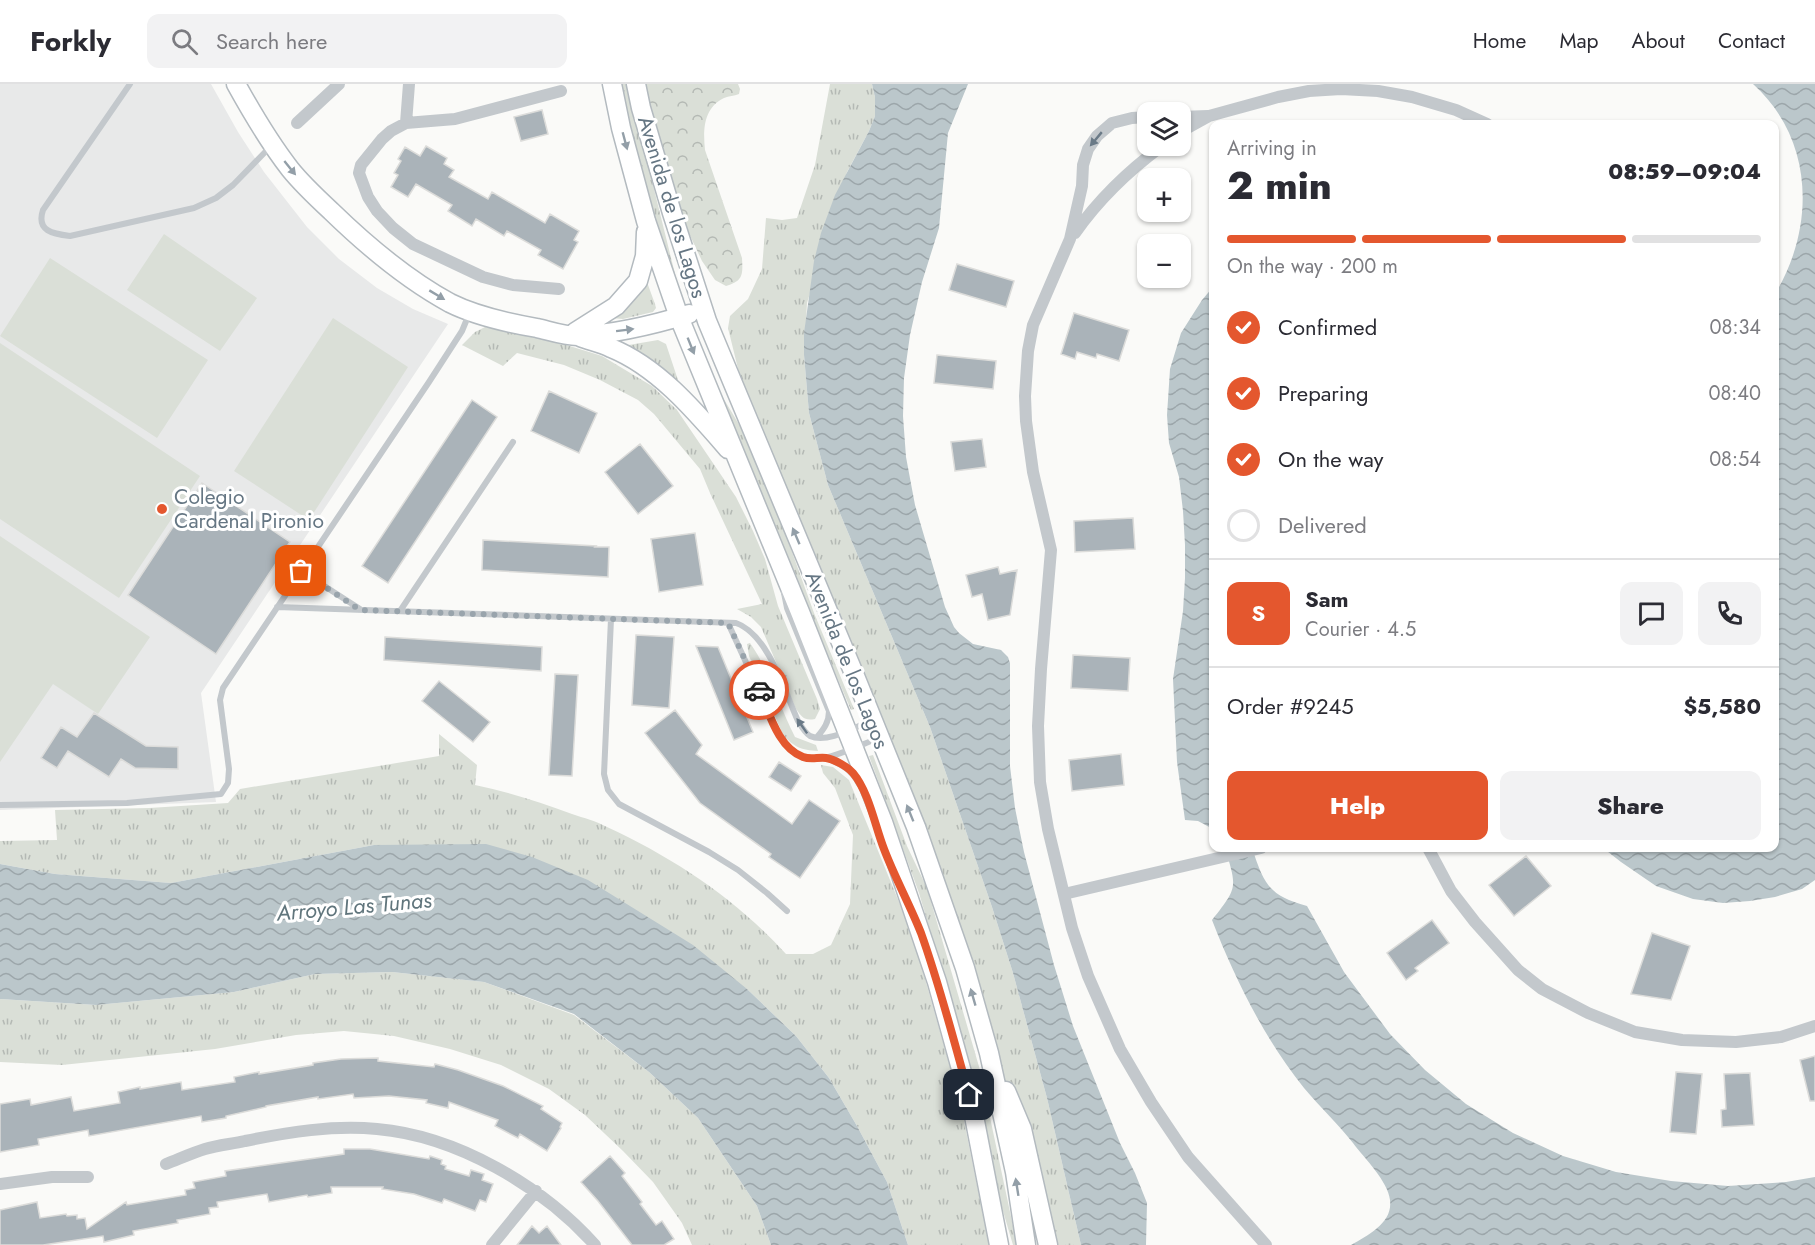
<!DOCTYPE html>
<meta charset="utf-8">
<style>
:root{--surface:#fff;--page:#f2f2f3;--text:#2b2b33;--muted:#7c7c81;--line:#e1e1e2;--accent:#e4572e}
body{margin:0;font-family:Jost,sans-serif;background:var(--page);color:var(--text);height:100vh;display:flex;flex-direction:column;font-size:22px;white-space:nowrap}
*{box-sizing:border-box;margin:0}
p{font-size:20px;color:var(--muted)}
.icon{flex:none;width:33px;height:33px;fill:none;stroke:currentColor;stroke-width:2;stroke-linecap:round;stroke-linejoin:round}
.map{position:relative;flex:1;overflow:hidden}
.details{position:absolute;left:1209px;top:36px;width:570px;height:732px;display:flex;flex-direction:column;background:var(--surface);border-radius:12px;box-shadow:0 2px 4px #0004}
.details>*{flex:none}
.buttons{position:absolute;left:1137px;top:18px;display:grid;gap:12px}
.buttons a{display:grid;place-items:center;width:54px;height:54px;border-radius:12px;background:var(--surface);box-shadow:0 2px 4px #0004;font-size:30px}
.pin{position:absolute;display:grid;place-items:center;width:51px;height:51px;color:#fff;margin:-26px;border-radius:12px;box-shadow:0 3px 9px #0006}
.courier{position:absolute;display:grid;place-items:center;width:60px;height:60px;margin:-30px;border:4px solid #e4572e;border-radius:50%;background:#fff;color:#222;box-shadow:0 2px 8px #0007}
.headline em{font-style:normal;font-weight:800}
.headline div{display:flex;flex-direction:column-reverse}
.headline{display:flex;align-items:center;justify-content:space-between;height:102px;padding:0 18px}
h1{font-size:39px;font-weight:800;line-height:45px}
.bar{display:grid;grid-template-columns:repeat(4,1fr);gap:9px 6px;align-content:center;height:72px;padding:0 18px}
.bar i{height:8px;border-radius:4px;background:var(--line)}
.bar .selected{background:var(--accent)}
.bar p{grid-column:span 4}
.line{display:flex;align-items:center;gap:15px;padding:0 18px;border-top:2px solid var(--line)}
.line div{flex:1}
.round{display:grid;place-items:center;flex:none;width:63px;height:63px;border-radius:12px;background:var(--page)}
ol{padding:0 18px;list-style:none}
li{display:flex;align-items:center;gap:18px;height:66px}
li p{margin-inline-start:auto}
li .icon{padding:6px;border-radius:50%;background:var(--accent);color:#fff;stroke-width:4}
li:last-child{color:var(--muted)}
li i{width:33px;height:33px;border:3px solid var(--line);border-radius:50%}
.button{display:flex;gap:12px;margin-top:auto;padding:12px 18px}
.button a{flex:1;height:69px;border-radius:12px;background:var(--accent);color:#fff;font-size:24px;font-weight:800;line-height:69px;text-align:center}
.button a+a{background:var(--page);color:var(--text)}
header{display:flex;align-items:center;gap:36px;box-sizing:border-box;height:84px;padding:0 30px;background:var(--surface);border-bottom:2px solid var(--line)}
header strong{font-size:28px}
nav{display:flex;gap:33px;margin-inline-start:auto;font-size:21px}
.search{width:420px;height:54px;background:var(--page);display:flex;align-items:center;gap:15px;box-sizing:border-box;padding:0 21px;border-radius:12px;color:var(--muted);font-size:22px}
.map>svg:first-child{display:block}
.built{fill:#e8e9e9}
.grass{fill:url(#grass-tufts)}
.forest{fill:url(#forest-crowns)}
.garden{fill:#dadfd7}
.water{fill:url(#water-waves)}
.building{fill:#aab3b9;stroke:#dcdcda;stroke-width:1.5}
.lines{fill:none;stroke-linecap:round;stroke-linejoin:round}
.secondary-casing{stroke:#b3babf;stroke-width:21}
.lane{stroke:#c3c8cc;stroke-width:6}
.street{stroke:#c3c8cc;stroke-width:12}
.secondary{stroke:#fff;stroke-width:18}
.oneway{fill:#6a7a87}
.oneway2{fill:#939fa8}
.done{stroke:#99a4ac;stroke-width:6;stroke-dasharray:0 10.8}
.route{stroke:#e4572e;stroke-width:8}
.poi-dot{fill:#e4572e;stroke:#fff;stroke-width:2}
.labels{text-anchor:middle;stroke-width:6;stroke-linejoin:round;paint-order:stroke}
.street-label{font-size:21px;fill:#657683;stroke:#fff}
.poi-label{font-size:21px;fill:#657683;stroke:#fff;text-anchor:start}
.water-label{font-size:22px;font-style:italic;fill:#60757c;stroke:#fff}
</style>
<header>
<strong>Forkly</strong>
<div class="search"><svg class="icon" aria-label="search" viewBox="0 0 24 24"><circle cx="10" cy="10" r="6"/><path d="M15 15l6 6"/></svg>Search here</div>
<nav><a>Home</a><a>Map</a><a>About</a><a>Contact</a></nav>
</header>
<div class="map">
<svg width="1815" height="1161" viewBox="0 0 1815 1161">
<defs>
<pattern id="grass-tufts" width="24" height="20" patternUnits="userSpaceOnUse" patternTransform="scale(1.5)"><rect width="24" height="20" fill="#dadfd7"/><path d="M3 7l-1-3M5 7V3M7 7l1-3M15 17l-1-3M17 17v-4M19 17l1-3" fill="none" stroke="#b4b9b4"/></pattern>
<pattern id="forest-crowns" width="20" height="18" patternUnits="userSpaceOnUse" patternTransform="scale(1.5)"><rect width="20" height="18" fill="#dadfd7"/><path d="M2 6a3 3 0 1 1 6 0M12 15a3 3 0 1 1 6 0" fill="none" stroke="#b4b9b4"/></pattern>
<pattern id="water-waves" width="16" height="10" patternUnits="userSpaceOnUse" patternTransform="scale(1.5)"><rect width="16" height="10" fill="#bbc7cb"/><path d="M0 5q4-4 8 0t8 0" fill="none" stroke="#9ca6aa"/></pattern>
</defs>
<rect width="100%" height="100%" fill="#fafaf8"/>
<path class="built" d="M 0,0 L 211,0 L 238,48 L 264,88 L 307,143 L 339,175 L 377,204 L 413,225 L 448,240 L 201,609 L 216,718 L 0,726 Z"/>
<path class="grass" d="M 618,0 L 628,0 L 677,198 L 677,204 L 669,188 Z
M 830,0 L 872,0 L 875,13 L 875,32 L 869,47 L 847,88 L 807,219 L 804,271 L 809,329 L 828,401 L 930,643 L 992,823 L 1013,889 L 1047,1014 L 1081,1161 L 1050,1161 L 1020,1034 L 996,973 L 741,297 L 728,244 L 730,232 L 748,215 L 762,185 L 766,134 L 782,136 L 797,134 L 815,81 Z
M 644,190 L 655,220 L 656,224 L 653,228 L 623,235 L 611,234 Z
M 485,243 L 560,259 L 602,272 L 652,302 L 677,326 L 736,413 L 753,447 L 765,475 L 778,522 L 817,615 L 820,625 L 815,635 C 804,637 802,633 796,625 L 761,543 L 751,533 L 737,525 L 762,520 L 710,409 L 700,385 L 654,330 L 638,316 L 600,296 L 564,281 L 517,269 L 503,282 L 462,261 L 475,248 Z
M 695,255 L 722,312 L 743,347 L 778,429 L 814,529 L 854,625 L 851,626 L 774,446 Z
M 658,256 L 666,260 L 681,305 L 617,263 Z
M 750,559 C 770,587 779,622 795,653 L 816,661 L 818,667 C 801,666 794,663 783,651 L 749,572 L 747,560 Z
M 439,650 L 477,681 L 475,701 C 509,708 540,718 572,730 C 584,734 596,737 607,743 C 674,774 736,815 786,870 L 813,870 L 831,861 L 850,820 L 853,751 L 835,704 L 823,689 L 821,681 L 833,683 L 849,696 L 913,852 L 961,1022 L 989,1161 L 908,1161 L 887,1098 L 857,1042 L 829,994 L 796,952 L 747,905 L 374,761 L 171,799 L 55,790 L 0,780 L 0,757 L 57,756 L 55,726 L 149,724 L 228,719 L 240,705 L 439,672 Z
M 873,671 L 907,762 L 927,804 L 980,986 L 1017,1161 L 1013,1161 L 1000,1117 L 972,989 L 919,809 L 869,672 Z
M 392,888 L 484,898 L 574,931 L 649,988 L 698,1034 L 757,1122 L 771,1161 L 692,1161 L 682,1139 L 653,1098 L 623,1067 L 585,1031 L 549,1005 L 501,981 L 450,965 L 394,952 L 344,947 L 296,951 L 215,965 L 62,981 L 0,978 L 0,915 L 96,921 L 234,908 L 315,890 Z"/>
<path class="forest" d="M 644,0 L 738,0 L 740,5 L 739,10 C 734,12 729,12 724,14 C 703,24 703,47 705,66 L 742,174 C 743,191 743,197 726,202 L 715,196 L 702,177 L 686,143 L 650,26 Z"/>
<path class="garden" d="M 164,150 L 257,214 L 220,267 L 127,206 Z
M 50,174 L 208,276 L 157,354 L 0,252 Z
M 333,234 L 408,283 L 309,436 L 234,387 Z
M 0,259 L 200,392 L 119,514 L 0,435 Z
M 0,452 L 150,553 L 98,630 L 53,600 L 0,678 Z"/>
<path class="water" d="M 872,0 L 968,0 L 948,49 L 939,144 L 922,198 L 910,251 L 904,294 L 903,332 L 906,373 L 915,421 L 945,523 L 954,543 L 959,549 L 973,560 L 1001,566 L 1008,573 L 1010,579 L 1010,682 L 1015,724 L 1024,768 L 1054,881 L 1073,942 L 1120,1059 L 1135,1089 L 1147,1119 L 1146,1161 L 1081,1161 L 1047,1014 L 1013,889 L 992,823 L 930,643 L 828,401 L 809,329 L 804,271 L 804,249 L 814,177 L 821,149 L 835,111 L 869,47 L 875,32 L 875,13 Z
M 1753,0 L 1815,0 L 1815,796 L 1802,805 L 1775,813 L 1750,817 L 1723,819 L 1693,815 L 1656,802 L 1621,778 L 1603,764 L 1774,764 L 1775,210 C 1815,144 1815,56 1753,0 Z
M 1213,203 L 1213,745 L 1198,737 L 1185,736 L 1177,678 L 1173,595 L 1183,527 L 1185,494 L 1185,461 L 1183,427 L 1179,393 L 1169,359 L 1167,331 L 1170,285 L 1181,249 L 1202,216 Z
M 486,760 L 532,773 L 588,796 L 693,861 L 747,905 L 796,952 L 829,994 L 857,1042 L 887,1098 L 908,1161 L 771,1161 L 757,1122 L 698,1034 L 649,988 L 574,930 L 484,898 L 392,888 L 315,890 L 234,908 L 96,921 L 0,915 L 0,780 L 55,790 L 171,799 L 374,761 Z
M 1225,764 L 1252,764 C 1264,800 1269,812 1307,822 L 1344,888 L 1390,950 L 1425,986 L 1466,1020 L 1513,1049 L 1563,1072 L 1616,1088 L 1671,1097 L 1728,1102 L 1786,1098 L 1815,1093 L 1815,1161 L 1351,1161 C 1368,1151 1393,1139 1390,1116 C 1388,1097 1364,1074 1353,1059 C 1338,1040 1320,1023 1304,1004 C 1264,954 1235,895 1212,836 C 1238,803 1237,804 1225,764 Z"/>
<path class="building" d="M 542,26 L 548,50 L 521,57 L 514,33 Z
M 426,62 L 447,74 L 444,80 L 454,86 L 449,93 L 488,115 L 492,108 L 545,139 L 550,130 L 579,147 L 574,156 L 578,158 L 563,185 L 538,171 L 541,166 L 507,147 L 504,152 L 476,135 L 472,142 L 448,127 L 452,121 L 416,100 L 408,113 L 391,103 L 398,91 L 394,89 L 401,77 L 398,75 L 405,63 L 420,72 Z
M 957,180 L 1014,197 L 1006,223 L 949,206 Z
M 1074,229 L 1129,246 L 1119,277 L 1097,270 L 1096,274 L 1077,268 L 1075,275 L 1061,270 Z
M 937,271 L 996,277 L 993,305 L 934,299 Z
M 549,307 L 597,329 L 579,369 L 531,347 Z
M 472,316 L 497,333 L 388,499 L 362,482 Z
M 982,355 L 986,383 L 955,387 L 951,358 Z
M 640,360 L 673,402 L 638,430 L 605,388 Z
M 202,399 L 290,458 L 216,570 L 128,511 Z
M 1133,434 L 1135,465 L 1075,468 L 1074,437 Z
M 695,449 L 703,501 L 659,508 L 651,455 Z
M 483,456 L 596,462 L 595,463 L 609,463 L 608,493 L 482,486 Z
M 998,483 L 1000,490 L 1017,486 L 1010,531 L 988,536 L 982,510 L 972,513 L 966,491 Z
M 636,551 L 674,553 L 669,624 L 632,621 Z
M 385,553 L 542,563 L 541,587 L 384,576 Z
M 696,562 L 718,563 L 753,648 L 734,656 Z
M 1073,571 L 1130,574 L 1128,607 L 1071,604 Z
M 555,590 L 578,591 L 572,692 L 549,691 Z
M 439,597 L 490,638 L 473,658 L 422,617 Z
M 675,626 L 702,661 L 696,670 L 792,740 L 809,716 L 840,737 L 800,794 L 769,773 L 771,770 L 700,719 L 645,649 Z
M 94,629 L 146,662 L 178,663 L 178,685 L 135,684 L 121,675 L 109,693 L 68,667 L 57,684 L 41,674 L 61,643 L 77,653 Z
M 1121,670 L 1124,701 L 1072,707 L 1069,676 Z
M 779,678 L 801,692 L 791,707 L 769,693 Z
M 1526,772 L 1551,802 L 1514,832 L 1489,801 Z
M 1432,836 L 1449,859 L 1415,884 L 1418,887 L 1406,896 L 1387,869 Z
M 1652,849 L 1690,862 L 1671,916 L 1631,910 Z
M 1815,972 L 1815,1017 L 1810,1017 L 1800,976 Z
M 378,974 L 378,977 L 434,983 L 435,980 L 458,986 L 503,1002 L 543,1022 L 541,1025 L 562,1039 L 560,1043 L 561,1044 L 547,1067 L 520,1050 L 518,1054 L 495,1042 L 498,1036 L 449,1018 L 448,1024 L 426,1019 L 427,1016 L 389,1012 L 354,1014 L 353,1010 L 318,1015 L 318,1013 L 266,1022 L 266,1023 L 226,1032 L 226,1034 L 202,1038 L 201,1032 L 89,1052 L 88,1046 L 38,1055 L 39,1061 L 0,1068 L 0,1020 L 30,1015 L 31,1021 L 71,1013 L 74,1027 L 120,1019 L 118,1008 L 140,1003 L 140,1005 L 181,998 L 182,1006 L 235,998 L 234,993 L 259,988 L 259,990 L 313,981 L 313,979 L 341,975 Z
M 1676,988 L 1702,990 L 1696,1050 L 1670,1048 Z
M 1750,989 L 1754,1041 L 1722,1043 L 1721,1026 L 1726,1025 L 1724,990 Z
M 344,1065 L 370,1065 L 429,1075 L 430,1072 L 442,1076 L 441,1080 L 446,1082 L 445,1085 L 469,1092 L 471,1086 L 484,1090 L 482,1096 L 493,1100 L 486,1118 L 480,1116 L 475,1127 L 444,1115 L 442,1119 L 414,1110 L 382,1105 L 383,1103 L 331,1103 L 332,1109 L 308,1113 L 307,1111 L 269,1118 L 267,1110 L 217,1118 L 218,1123 L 209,1124 L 210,1130 L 177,1136 L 178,1139 L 133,1147 L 134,1151 L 104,1158 L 103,1152 L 43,1161 L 0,1161 L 0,1126 L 37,1118 L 40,1134 L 66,1130 L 67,1132 L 77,1131 L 77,1135 L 85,1134 L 87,1145 L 126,1118 L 127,1121 L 186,1111 L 185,1106 L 195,1104 L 193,1098 L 226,1092 L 225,1087 L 344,1070 Z
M 610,1072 L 625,1089 L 622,1092 L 642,1118 L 640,1120 L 656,1141 L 662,1137 L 674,1155 L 664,1161 L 632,1161 L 598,1117 L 581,1098 Z
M 532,1142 L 539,1149 L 547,1142 L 561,1161 L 517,1161 Z"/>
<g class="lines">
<g class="secondary-casing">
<path id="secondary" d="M 236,0 C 252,29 269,58 290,85 C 302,100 317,114 331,127 C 367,162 406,195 450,219 C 476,232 508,239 537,244 C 550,247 565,252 577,252 C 615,250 653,241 689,230
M 612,0 L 621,44 L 646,137 L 679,233 L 800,528 L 883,738 L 937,898 L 974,1032 L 999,1161
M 636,0 L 641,24 L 672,129 L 707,237 L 855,592 L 916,743 L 965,884 L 989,969 L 1015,1088 L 1026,1161
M 575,248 L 616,222 L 638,197 L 645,172 L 646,148
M 580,253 C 590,257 601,259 611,264 C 658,283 695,327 728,365
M 1006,1007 L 1022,1045 L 1048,1161"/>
</g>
<path class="lane" d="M 130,0 L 43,126 C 36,147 53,150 70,152 L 194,124 L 216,114 L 233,101 L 270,63
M 301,487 L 360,525
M 784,509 L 787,524 L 829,627 C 829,638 824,645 817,653
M 277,523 L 736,539 C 768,550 785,608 798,637 C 801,642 805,649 810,652 C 827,660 855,643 870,637
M 400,527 L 513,358
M 611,535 L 604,690 L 608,706 L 619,720 L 709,768 L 738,786 L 767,809 L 787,827
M 728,539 L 781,655 C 788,662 794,670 803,673 C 823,681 859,661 879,654
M 826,674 C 841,680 851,685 859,700
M 0,721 L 127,719 L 221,710 L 228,699 L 229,685 L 220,616 L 223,604 L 429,298 L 462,247 L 469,230"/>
<path class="street" d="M 1148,33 L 1132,34 L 1112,39 L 1097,52 L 1088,65 L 1083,81 L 1082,102 L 1070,155 L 1033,241 L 1028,267 L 1025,312 L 1026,337 L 1033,388 L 1051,466 L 1041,585 L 1038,642 L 1040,698 L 1048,745 L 1072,844 L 1088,892 L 1120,965 L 1151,1018 L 1188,1073 L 1266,1161
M 1180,33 L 1208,32
M 297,39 L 339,0
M 406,39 L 409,0
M 1180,48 L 1209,32 L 1278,13 L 1309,7 L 1341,5 L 1378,7 L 1412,13 L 1456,26 L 1487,40
M 1075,149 C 1099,115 1128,87 1162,62
M 559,205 L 513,201 L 483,193 L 413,160 L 393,144 L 377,127 L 368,113 L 359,89 L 361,81 L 382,55 L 391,47 L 406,39 L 455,35 L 561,7
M 1428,764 L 1451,807 L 1475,838 L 1518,886 L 1542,905 L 1588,929 L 1635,948 L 1682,956 L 1736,958 L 1781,953 L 1815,942
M 1064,810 L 1261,764
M 166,1080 C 179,1075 192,1069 205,1065 C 218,1061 232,1060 245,1057 C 289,1048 332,1041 377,1045 C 457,1052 542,1102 595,1161
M 0,1100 L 52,1093 L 88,1093
M 492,1161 L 536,1107"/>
<use href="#secondary" class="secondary"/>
</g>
<defs><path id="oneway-solid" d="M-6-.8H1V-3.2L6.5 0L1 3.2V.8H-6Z" transform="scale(1.5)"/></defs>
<g class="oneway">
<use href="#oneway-solid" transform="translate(1096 55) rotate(130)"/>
<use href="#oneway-solid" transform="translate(802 642) rotate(-125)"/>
</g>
<g class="oneway2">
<use href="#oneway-solid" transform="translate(625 57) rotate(75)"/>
<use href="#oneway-solid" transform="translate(290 84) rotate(51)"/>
<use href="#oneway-solid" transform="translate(437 211) rotate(31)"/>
<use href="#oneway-solid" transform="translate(625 246) rotate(-7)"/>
<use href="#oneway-solid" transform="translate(691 262) rotate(68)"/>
<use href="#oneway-solid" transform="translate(796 452) rotate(-113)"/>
<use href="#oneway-solid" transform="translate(910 729) rotate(-112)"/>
<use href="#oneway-solid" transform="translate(973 913) rotate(-106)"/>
<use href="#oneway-solid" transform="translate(1017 1103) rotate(-99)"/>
</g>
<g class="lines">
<path class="done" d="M 301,487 L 360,526 L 728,539 L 759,606"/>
<path class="route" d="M 759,606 C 769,628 778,664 803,673 C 811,676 818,673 826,674 C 834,675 848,683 853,689 C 869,708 875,742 884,765 C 895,794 910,821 921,849 C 940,902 954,957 969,1011"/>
</g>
<circle class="poi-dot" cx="162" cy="425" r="6"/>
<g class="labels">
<g class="street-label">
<text transform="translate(672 123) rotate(73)" y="7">Avenida de los Lagos</text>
<text transform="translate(847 576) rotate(68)" y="7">Avenida de los Lagos</text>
</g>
<g class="poi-label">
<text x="174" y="420">Colegio<tspan x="174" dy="24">Cardenal Pironio</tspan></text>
</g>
<g class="water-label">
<text transform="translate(354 822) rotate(-5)" y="8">Arroyo Las Tunas</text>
</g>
</g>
</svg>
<div class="buttons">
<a><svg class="icon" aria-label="layers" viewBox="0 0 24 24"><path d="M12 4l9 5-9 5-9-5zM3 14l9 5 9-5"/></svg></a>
<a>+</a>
<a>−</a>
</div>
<div class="pin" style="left:301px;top:487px;background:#ea580c"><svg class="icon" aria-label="bag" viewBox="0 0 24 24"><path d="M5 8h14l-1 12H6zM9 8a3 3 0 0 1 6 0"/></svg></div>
<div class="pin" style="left:969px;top:1011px;background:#1f2937"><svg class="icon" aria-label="home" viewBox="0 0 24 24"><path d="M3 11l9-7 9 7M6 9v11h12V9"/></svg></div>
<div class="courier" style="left:759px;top:606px"><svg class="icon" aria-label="car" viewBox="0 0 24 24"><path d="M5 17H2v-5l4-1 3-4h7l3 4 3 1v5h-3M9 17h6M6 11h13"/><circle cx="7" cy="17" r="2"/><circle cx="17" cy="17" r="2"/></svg></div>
<section class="details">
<div class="headline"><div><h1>2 min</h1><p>Arriving in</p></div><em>08:59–09:04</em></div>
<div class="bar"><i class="selected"></i><i class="selected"></i><i class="selected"></i><i></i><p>On the way · 200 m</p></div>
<ol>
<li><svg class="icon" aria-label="check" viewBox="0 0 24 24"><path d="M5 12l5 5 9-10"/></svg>Confirmed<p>08:34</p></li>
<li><svg class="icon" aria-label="check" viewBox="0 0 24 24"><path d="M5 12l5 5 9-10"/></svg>Preparing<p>08:40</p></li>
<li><svg class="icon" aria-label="check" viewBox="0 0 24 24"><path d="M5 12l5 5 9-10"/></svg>On the way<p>08:54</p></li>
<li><i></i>Delivered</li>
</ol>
<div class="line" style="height:108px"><b class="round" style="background:var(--accent);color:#fff">S</b><div><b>Sam</b><p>Courier · 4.5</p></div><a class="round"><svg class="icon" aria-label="chat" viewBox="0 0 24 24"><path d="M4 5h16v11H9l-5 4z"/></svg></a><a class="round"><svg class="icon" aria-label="phone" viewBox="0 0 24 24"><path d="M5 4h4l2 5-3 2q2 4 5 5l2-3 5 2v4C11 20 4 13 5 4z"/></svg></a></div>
<div class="line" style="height:78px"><div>Order #9245</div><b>$5,580</b></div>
<div class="button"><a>Help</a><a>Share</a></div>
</section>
</div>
